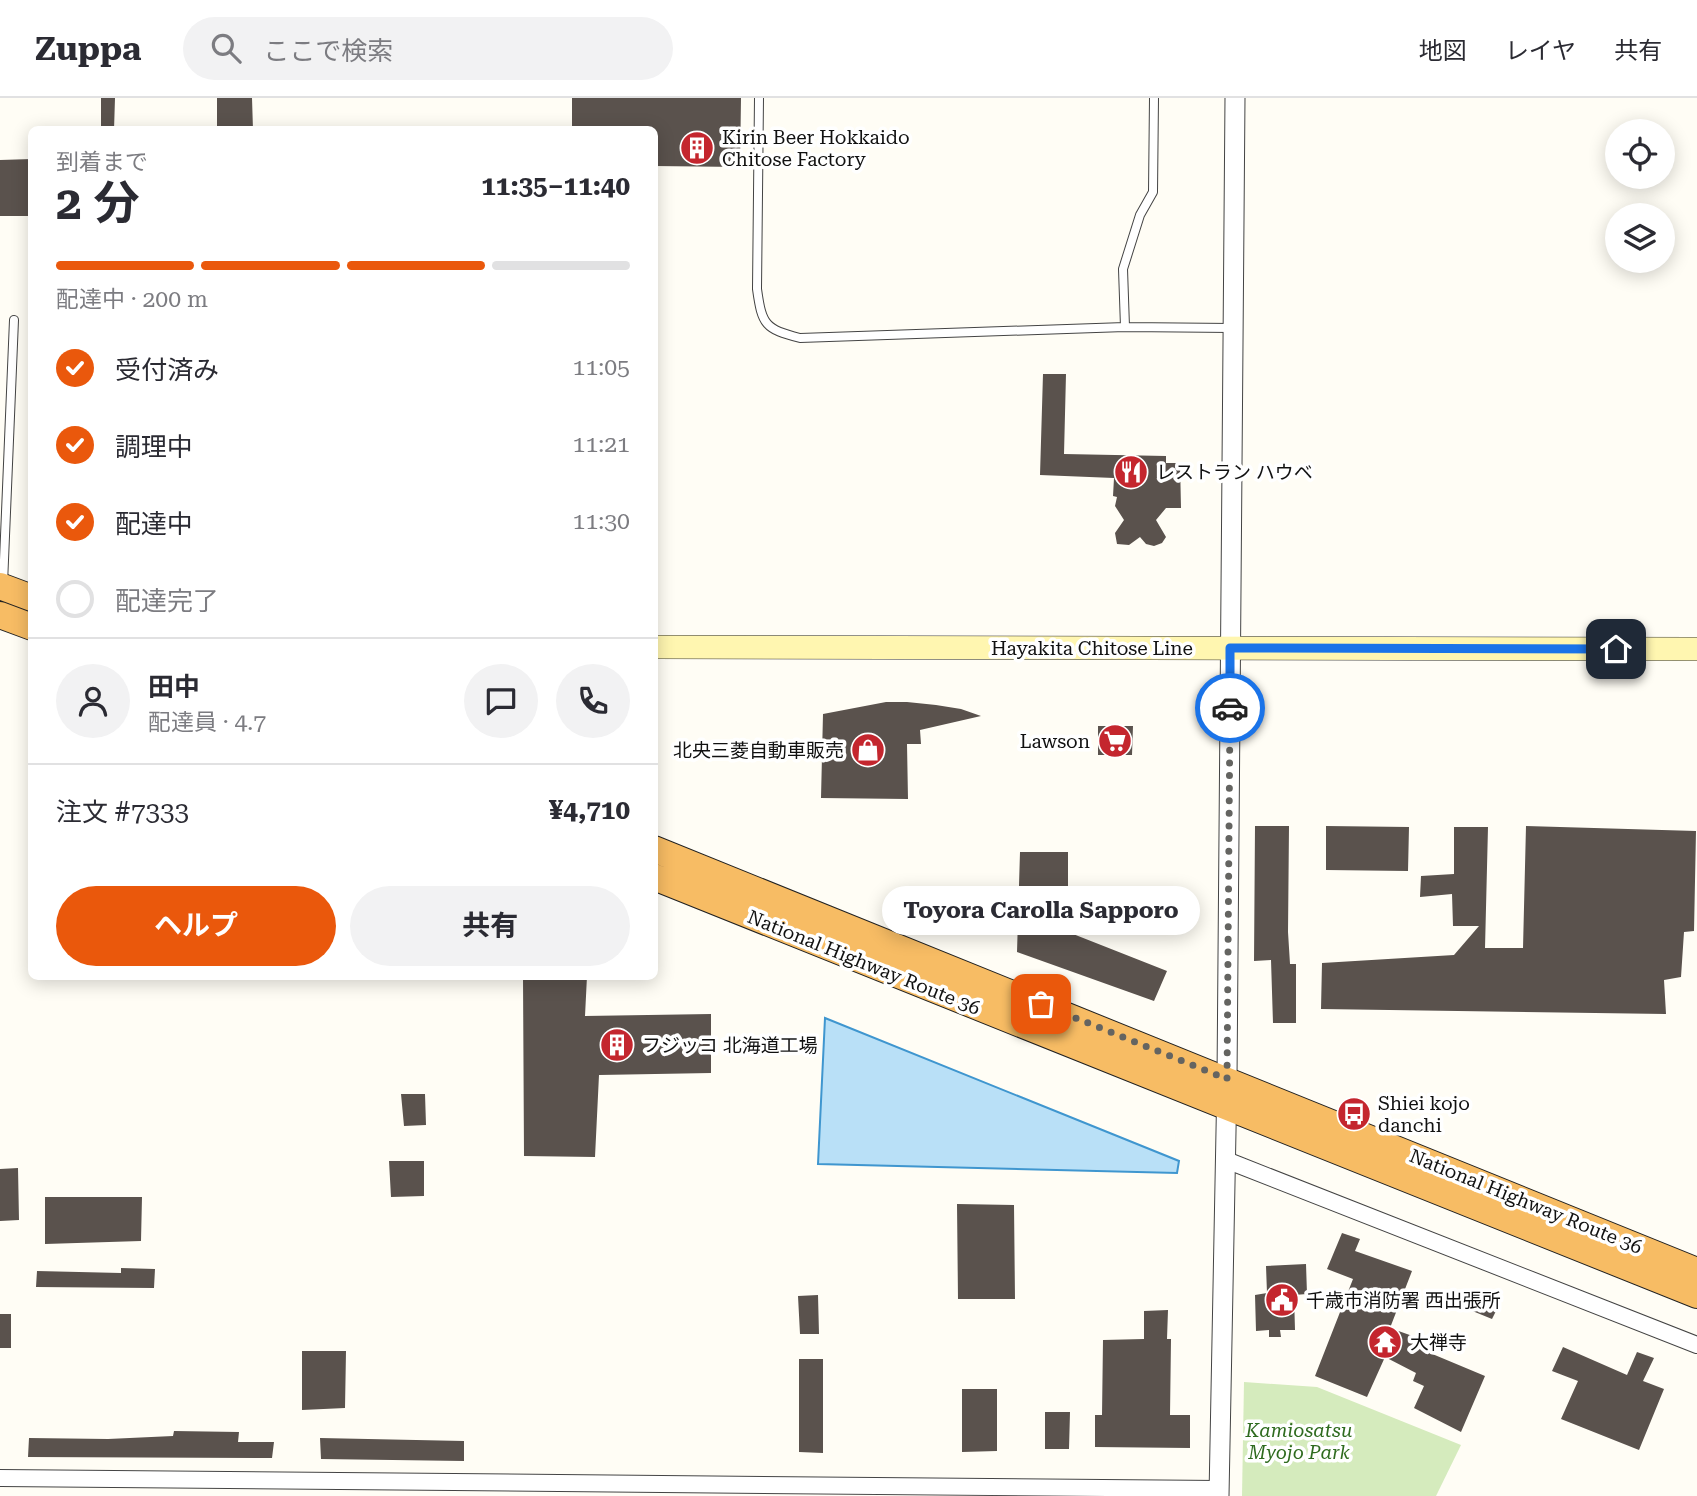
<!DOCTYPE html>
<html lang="ja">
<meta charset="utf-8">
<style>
:root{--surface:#fff;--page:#f2f2f3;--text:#2b2b33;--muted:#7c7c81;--line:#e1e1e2;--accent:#ea580c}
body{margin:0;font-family:"Roboto Serif","Noto Sans JP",serif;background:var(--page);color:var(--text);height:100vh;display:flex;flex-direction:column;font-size:26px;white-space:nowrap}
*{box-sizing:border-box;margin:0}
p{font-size:23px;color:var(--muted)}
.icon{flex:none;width:38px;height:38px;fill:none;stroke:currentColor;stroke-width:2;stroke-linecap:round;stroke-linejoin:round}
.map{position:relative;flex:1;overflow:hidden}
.side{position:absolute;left:28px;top:28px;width:630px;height:854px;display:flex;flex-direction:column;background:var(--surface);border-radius:10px;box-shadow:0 4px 18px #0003}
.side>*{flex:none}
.buttons{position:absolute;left:1605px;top:21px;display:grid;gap:14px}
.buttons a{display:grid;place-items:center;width:70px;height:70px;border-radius:50%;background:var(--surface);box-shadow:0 4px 18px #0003;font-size:35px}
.pin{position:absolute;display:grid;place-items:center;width:60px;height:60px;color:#fff;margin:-30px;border-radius:14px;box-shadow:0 4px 10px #0006}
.courier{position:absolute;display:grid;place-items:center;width:70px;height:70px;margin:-35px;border:5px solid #1a73e8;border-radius:50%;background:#fff;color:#222;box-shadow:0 2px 9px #0007}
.bubble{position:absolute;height:49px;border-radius:24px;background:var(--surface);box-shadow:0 4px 18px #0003;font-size:23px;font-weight:700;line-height:49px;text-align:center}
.headline em{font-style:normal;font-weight:700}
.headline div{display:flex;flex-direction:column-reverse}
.headline{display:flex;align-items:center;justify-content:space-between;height:119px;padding:0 28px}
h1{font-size:46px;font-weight:700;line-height:52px}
.bar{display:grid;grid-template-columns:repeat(4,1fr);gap:10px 7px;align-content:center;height:84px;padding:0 28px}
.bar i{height:9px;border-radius:5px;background:var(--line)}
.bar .on{background:var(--accent)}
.bar p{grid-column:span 4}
.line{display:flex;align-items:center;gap:18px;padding:0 28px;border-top:2px solid var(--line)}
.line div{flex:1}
.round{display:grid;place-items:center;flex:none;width:74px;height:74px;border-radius:37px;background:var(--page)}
ol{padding:0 28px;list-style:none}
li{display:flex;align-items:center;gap:21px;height:77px}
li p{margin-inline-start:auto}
li .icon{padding:7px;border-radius:50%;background:var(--accent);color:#fff;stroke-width:4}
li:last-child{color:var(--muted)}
li i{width:38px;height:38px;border:4px solid var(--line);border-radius:50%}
.cta{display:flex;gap:14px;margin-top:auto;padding:14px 28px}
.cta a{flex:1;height:80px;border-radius:42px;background:var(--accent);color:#fff;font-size:28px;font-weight:700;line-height:80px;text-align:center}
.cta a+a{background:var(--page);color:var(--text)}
header{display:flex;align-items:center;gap:42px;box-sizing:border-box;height:98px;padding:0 35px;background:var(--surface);border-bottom:2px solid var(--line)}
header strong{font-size:33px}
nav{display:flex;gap:38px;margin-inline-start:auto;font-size:24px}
.search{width:490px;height:63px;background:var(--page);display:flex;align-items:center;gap:18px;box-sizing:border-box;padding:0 24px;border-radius:38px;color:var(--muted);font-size:26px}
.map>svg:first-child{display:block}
.green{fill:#d5ebbd}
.water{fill:#b9e0f7;stroke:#3f96cf;stroke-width:2}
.building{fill:#5a524d}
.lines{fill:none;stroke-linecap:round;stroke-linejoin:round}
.service-casing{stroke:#444;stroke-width:10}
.minor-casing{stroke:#444;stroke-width:18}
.tertiary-casing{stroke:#444;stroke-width:21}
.secondary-casing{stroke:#333;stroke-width:24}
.trunk-casing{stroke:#222;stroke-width:28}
.service{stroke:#fff;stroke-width:8}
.minor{stroke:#fff;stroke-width:16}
.tertiary{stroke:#fff;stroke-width:19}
.secondary{stroke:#fff6b0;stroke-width:23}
.trunk{stroke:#f7bc64;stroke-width:26}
.done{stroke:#646461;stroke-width:7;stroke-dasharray:0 12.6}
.route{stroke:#1a73e8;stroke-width:9}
.labels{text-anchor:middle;stroke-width:7;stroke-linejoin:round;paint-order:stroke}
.poi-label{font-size:19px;fill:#111;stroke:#fff;text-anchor:start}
.street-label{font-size:19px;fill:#111;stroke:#fff}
.park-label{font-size:19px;font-style:italic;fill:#2f6b1f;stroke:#fff}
</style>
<header>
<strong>Zuppa</strong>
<div class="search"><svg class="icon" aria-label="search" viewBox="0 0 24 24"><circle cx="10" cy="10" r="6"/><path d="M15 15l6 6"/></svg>ここで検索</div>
<nav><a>地図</a><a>レイヤ</a><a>共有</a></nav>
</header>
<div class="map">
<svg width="1697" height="1398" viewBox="0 0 1697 1398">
<rect width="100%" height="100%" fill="#fffdf5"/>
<path class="green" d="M 1244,1284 L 1317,1289 L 1461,1347 L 1436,1398 L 1242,1398 Z"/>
<path class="water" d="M 825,920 L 1179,1063 L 1177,1075 L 818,1066 Z"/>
<path class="building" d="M 101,0 L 115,0 L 114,32 L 101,32 Z
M 217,0 L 252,0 L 253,32 L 217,32 Z
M 572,0 L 741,0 L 740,69 L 654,68 L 654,32 L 572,32 Z
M 32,61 L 32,118 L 0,118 L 0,62 Z
M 1043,276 L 1066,276 L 1064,356 L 1166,358 L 1166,365 L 1180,365 L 1181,410 L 1166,410 L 1156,422 L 1166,439 L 1162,445 L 1154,448 L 1146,446 L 1140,439 L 1129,447 L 1117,446 L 1115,435 L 1124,422 L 1115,408 L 1117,399 L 1113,398 L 1114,380 L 1040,377 Z
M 886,604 L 907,604 L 936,607 L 961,611 L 981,618 L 920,632 L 921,646 L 907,646 L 908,701 L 821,700 L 823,616 Z
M 1098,628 L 1133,628 L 1132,657 L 1098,657 Z
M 1255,728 L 1289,728 L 1288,834 L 1290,866 L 1296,866 L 1296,925 L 1273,925 L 1271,862 L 1254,863 Z
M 1326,728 L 1409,729 L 1408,773 L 1326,772 Z
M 1526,728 L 1696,733 L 1694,833 L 1684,834 L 1681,879 L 1664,882 L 1666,916 L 1321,911 L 1322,865 L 1454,857 L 1479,828 L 1453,828 L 1452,796 L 1420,799 L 1421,778 L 1454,776 L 1454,729 L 1488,729 L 1485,850 L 1523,850 Z
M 1020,754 L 1068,754 L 1068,834 L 1167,873 L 1154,903 L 1017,854 Z
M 523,878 L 587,878 L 585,918 L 711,916 L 711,975 L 599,977 L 595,1059 L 524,1058 Z
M 401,996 L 425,996 L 426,1027 L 404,1028 Z
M 389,1063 L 424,1063 L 424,1098 L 391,1099 Z
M 18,1070 L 19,1122 L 0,1123 L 0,1071 Z
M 45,1099 L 142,1099 L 141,1143 L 45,1146 Z
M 957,1106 L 1014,1107 L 1015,1201 L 958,1201 Z
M 1342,1135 L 1360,1141 L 1355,1153 L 1412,1173 L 1390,1230 L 1421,1241 L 1418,1250 L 1485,1278 L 1461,1334 L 1414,1310 L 1424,1288 L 1413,1283 L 1416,1275 L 1385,1259 L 1367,1299 L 1315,1278 L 1353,1181 L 1327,1171 Z
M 1306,1166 L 1307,1196 L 1294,1197 L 1295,1232 L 1280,1232 L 1281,1239 L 1269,1239 L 1269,1232 L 1256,1233 L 1255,1197 L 1267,1195 L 1266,1168 Z
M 121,1170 L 155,1171 L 154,1190 L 36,1189 L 37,1173 L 121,1175 Z
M 1477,1196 L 1500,1205 L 1492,1221 L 1470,1212 Z
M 818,1197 L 819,1236 L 800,1236 L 798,1198 Z
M 1168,1212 L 1167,1241 L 1171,1241 L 1170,1317 L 1190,1317 L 1190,1350 L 1095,1349 L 1095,1317 L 1102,1317 L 1103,1242 L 1144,1241 L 1144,1213 Z
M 0,1216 L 11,1216 L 11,1250 L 0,1250 Z
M 1563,1249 L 1627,1277 L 1637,1254 L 1654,1260 L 1643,1283 L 1664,1291 L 1639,1352 L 1561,1321 L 1578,1283 L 1552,1273 Z
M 302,1253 L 346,1253 L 345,1310 L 302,1312 Z
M 799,1261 L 823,1261 L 823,1355 L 799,1354 Z
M 962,1291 L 997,1291 L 997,1353 L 962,1354 Z
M 1045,1314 L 1070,1314 L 1069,1351 L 1045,1351 Z
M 174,1333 L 239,1334 L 238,1344 L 274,1344 L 272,1360 L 28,1359 L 29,1340 L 108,1341 L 173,1338 Z
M 320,1340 L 464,1343 L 464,1363 L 321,1361 Z"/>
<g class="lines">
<g class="service-casing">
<path id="service" d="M 759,0 L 757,191 C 762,227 765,231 800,240 L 1125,229 L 1232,230
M 1125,229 L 1123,171 L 1140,117 L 1153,94 L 1154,0
M 3,486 L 14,222"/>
</g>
<g class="minor-casing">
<path id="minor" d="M 1226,1062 L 1697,1247
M 0,1380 L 1219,1391"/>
</g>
<g class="tertiary-casing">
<path id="tertiary" d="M 1219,1398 L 1227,981 L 1235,0"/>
</g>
<g class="secondary-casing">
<path id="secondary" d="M 654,549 L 1697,551"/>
</g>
<g class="trunk-casing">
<path id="trunk" d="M 0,488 L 32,500
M 0,517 L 32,529
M 654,751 L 1697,1173
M 654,779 L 1697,1197"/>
</g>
<use href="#service" class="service"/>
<use href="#minor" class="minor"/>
<use href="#tertiary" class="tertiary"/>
<use href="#secondary" class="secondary"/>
<use href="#trunk" class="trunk"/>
</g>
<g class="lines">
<path class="done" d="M 1041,906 L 1227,981 L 1230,610"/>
<path class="route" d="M 1230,610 L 1230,550 L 1616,551"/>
</g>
<defs>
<g id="building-disc" transform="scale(1.75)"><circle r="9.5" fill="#c4262e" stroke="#fff"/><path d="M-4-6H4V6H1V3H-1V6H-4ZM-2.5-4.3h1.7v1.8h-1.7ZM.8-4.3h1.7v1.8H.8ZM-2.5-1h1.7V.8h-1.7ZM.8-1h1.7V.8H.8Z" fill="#fff"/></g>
<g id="restaurant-disc" transform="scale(1.75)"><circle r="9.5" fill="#c4262e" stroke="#fff"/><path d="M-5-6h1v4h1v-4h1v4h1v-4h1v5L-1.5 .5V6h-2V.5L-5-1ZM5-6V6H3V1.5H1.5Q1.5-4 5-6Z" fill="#fff"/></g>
<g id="supermarket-disc" transform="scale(1.75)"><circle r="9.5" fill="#c4262e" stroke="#fff"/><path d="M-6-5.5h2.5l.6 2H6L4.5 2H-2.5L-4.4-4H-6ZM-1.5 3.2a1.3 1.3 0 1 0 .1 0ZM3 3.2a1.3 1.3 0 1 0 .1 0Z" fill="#fff"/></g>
<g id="shop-disc" transform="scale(1.75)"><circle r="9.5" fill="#c4262e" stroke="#fff"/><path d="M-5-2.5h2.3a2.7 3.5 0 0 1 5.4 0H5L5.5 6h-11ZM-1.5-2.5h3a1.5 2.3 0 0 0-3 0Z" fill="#fff"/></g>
<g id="bus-disc" transform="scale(1.75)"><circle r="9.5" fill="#c4262e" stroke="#fff"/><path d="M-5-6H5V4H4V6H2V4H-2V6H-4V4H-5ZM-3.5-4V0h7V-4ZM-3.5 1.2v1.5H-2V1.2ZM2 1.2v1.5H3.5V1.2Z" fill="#fff"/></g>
<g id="civic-disc" transform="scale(1.75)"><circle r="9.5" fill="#c4262e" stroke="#fff"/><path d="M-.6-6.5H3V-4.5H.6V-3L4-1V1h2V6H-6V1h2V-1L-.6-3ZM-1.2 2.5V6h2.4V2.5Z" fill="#fff"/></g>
<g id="temple-disc" transform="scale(1.75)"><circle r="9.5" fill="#c4262e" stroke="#fff"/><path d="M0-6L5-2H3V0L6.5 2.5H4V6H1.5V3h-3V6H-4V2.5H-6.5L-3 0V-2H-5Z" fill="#fff"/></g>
</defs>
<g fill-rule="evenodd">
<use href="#building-disc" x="697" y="50"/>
<use href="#restaurant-disc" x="1131" y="374"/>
<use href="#supermarket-disc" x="1115" y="643"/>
<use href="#shop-disc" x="868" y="652"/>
<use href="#building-disc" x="617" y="947"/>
<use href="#bus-disc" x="1354" y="1016"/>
<use href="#civic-disc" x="1282" y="1202"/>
<use href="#temple-disc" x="1385" y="1244"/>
</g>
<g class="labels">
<g class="poi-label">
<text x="722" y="46">Kirin Beer Hokkaido<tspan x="722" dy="22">Chitose Factory</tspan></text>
<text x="1156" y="381">レストラン ハウベ</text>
<text x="1090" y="650" text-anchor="end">Lawson</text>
<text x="844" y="659" text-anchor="end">北央三菱自動車販売</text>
<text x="642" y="954">フジッコ 北海道工場</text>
<text x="1378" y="1012">Shiei kojo<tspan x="1378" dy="22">danchi</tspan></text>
<text x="1306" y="1209">千歳市消防署 西出張所</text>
<text x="1410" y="1251">大禅寺</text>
</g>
<g class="street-label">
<text x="1092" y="557">Hayakita Chitose Line</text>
<text transform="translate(864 864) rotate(22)" y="7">National Highway Route 36</text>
<text transform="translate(1526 1103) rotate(22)" y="7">National Highway Route 36</text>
</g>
<g class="park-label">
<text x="1299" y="1339">Kamiosatsu<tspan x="1299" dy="22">Myojo Park</tspan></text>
</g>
</g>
</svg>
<div class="buttons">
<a><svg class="icon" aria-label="locate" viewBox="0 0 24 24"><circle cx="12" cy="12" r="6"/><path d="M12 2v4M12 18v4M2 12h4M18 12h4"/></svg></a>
<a><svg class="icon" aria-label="layers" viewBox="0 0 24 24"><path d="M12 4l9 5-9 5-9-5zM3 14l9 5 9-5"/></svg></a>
</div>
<div class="pin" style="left:1041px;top:906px;background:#ea580c"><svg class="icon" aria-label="bag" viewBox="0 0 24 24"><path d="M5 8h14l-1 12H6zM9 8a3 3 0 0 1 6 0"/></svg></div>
<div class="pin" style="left:1616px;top:551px;background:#1f2937"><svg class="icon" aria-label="home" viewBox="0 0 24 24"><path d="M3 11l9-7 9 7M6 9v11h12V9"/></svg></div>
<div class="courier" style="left:1230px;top:610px"><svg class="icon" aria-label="car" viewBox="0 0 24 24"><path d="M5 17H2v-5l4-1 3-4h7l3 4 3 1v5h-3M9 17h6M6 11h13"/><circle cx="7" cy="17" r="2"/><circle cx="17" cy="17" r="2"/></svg></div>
<div class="bubble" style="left:882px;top:788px;width:318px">Toyora Carolla Sapporo</div>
<section class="side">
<div class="headline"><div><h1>2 分</h1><p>到着まで</p></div><em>11:35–11:40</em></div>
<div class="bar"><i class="on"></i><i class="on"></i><i class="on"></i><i></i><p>配達中 · 200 m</p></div>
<ol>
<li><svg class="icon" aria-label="check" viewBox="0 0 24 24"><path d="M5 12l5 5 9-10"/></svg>受付済み<p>11:05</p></li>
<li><svg class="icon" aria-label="check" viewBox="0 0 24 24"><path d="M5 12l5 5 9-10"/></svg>調理中<p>11:21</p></li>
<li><svg class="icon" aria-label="check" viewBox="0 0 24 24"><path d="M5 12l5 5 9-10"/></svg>配達中<p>11:30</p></li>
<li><i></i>配達完了</li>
</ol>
<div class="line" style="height:126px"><a class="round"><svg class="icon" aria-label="person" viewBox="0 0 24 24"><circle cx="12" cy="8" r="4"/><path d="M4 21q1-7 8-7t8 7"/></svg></a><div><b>田中</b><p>配達員 · 4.7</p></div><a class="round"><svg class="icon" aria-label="chat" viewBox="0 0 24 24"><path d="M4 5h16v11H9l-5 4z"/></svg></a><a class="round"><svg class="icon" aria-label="phone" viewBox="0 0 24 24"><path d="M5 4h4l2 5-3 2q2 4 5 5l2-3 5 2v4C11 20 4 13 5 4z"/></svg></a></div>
<div class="line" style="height:91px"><div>注文 #7333</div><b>¥4,710</b></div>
<div class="cta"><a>ヘルプ</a><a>共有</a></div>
</section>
</div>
